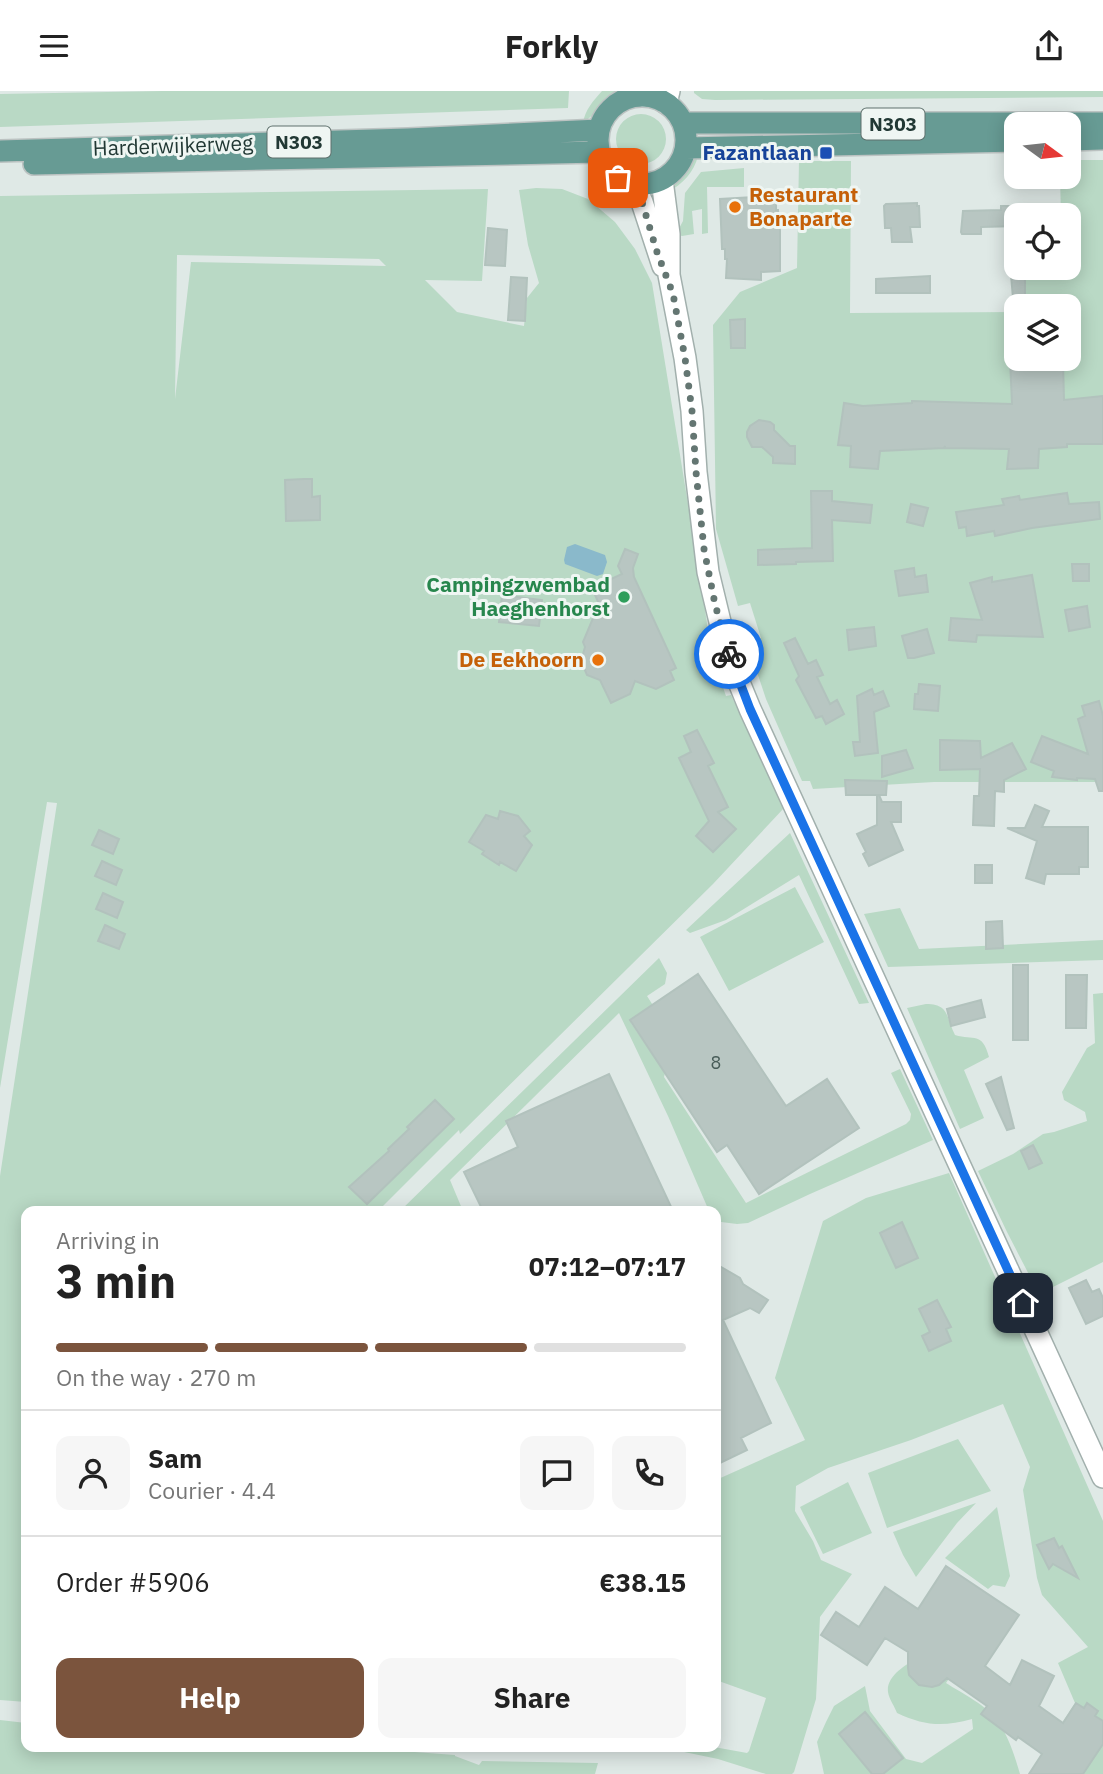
<!DOCTYPE html>
<meta charset="utf-8">
<style>
:root{--surface:#fff;--page:#f6f6f6;--text:#222;--muted:#767676;--line:#e0e0e0;--accent:#7b543d}
body{margin:0;font-family:"IBM Plex Sans",sans-serif;background:var(--page);color:var(--text);height:100vh;display:flex;flex-direction:column;font-size:26px;white-space:nowrap}
*{box-sizing:border-box;margin:0}
p{font-size:23px;color:var(--muted)}
.icon{flex:none;width:38px;height:38px;fill:none;stroke:currentColor;stroke-width:2;stroke-linecap:round;stroke-linejoin:round}
.map{position:relative;flex:1;overflow:hidden}
.details{position:absolute;left:21px;top:1115px;width:700px;height:546px;display:flex;flex-direction:column;background:var(--surface);border-radius:14px;box-shadow:0 4px 18px #0003}
.details>*{flex:none}
.needle{width:46px;rotate:105deg}
.fabs{position:absolute;left:1004px;top:21px;display:grid;gap:14px}
.fabs a{display:grid;place-items:center;width:77px;height:77px;border-radius:14px;background:var(--surface);box-shadow:0 4px 18px #0003;font-size:35px}
.pin{position:absolute;display:grid;place-items:center;width:60px;height:60px;color:#fff;margin:-30px;border-radius:14px;box-shadow:0 4px 10px #0006}
.courier{position:absolute;display:grid;place-items:center;width:70px;height:70px;margin:-35px;border:5px solid #1a73e8;border-radius:50%;background:#fff;color:#222;box-shadow:0 2px 9px #0007}
.head em{font-style:normal;font-weight:800}
.head div{display:flex;flex-direction:column-reverse}
.head{display:flex;align-items:center;justify-content:space-between;height:119px;padding:0 35px}
h1{font-size:46px;font-weight:800;line-height:52px}
.bar{display:grid;grid-template-columns:repeat(4,1fr);gap:10px 7px;align-content:center;height:84px;padding:0 35px}
.bar i{height:9px;border-radius:5px;background:var(--line)}
.bar .on{background:var(--accent)}
.bar p{grid-column:span 4}
.line{display:flex;align-items:center;gap:18px;padding:0 35px;border-top:2px solid var(--line)}
.line div{flex:1}
.round{display:grid;place-items:center;flex:none;width:74px;height:74px;border-radius:14px;background:var(--page)}
.cta{display:flex;gap:14px;margin-top:auto;padding:14px 35px}
.cta a{flex:1;height:80px;border-radius:14px;background:var(--accent);color:#fff;font-size:28px;font-weight:800;line-height:80px;text-align:center}
.cta a+a{background:var(--page);color:var(--text)}
header{display:flex;justify-content:space-between;align-items:center;height:91px;padding:0 35px;background:var(--surface);font-size:32px;font-weight:800}
.map>svg:first-child{display:block}
.green{fill:#b9d9c5;fill-rule:evenodd}
.water{fill:#8ab9cb}
.building{fill:#b8c6c2;stroke:#b2c2bd;stroke-width:2}
.lines{fill:none;stroke-linecap:round;stroke-linejoin:round}
.minor-casing{stroke:#a2b0ad;stroke-width:24}
.major-casing{stroke:#bcc3c2;stroke-width:24}
.minor{stroke:#fff;stroke-width:21}
.major{stroke:#679b94;stroke-width:21}
.done{stroke:#647672;stroke-width:7;stroke-dasharray:0 12.6}
.route{stroke:#1a73e8;stroke-width:9}
.transit-dot{fill:#1a4fb4;stroke:#eff6f3;stroke-width:2.5}
.food-dot{fill:#e8710a;stroke:#eff6f3;stroke-width:2.5}
.leisure-dot{fill:#2e9e5b;stroke:#eff6f3;stroke-width:2.5}
.labels{text-anchor:middle;stroke-width:6;stroke-linejoin:round;paint-order:stroke}
.number-label{font-size:18px;fill:#475c58}
.shield{fill:#eff6f3;stroke:#5f716d;stroke-width:2}
.shield-label{font-size:19px;font-weight:bold;fill:#213834}
.street-label{font-size:21px;fill:#213834;stroke:#eff6f3}
.transit-label{font-size:21px;font-weight:bold;fill:#164399;stroke:#eff6f3;text-anchor:end}
.food-label{font-size:21px;font-weight:bold;fill:#c56008;stroke:#eff6f3;text-anchor:start}
.leisure-label{font-size:21px;font-weight:bold;fill:#27864d;stroke:#eff6f3;text-anchor:end}
</style>
<header><svg class="icon" aria-label="menu" viewBox="0 0 24 24"><path d="M4 6h16M4 12h16M4 18h16"/></svg>Forkly<svg class="icon" aria-label="share" viewBox="0 0 24 24"><path d="M12 15V3M7 8l5-5 5 5M5 13v7h14v-7"/></svg></header>
<div class="map">
<svg width="1103" height="1683" viewBox="0 0 1103 1683">
<rect width="100%" height="100%" fill="#dfe9e6"/>
<path class="green" d="M 162,0 L 569,0 L 568,17 L 0,36 L 0,3 Z
M 602,0 L 622,0 L 583,32 C 585,19 593,10 602,0 Z
M 694,0 L 1103,0 L 1103,6 L 715,9 L 702,8 L 694,2 Z
M616 48a25 25 0 1 1 50 0a25 25 0 1 1-50 0Z
M 698,65 C 694,81 683,93 668,101 C 670,84 683,72 698,65 Z
M 1069,69 L 1103,69 L 1103,691 L 934,691 L 813,698 L 810,690 L 802,690 L 766,608 L 746,548 L 761,547 L 750,512 L 738,515 L 716,438 L 713,234 L 740,201 L 797,177 L 799,70 L 851,70 L 850,222 L 1017,221 L 1017,268 L 1069,268 L 1069,215 L 1021,215 L 1020,177 L 1069,177 L 1069,124 L 1061,124 L 1060,86 L 1069,86 Z
M 589,75 C 608,79 622,92 634,107 C 612,104 600,94 589,75 Z
M 744,77 L 744,96 L 707,96 L 708,142 L 702,143 L 702,118 L 692,120 L 694,143 L 682,145 L 676,143 L 683,130 L 685,102 L 701,81 Z
M 536,97 L 562,98 L 588,108 L 615,131 L 635,158 L 652,192 L 703,505 L 709,546 L 707,550 L 726,605 L 731,604 L 784,717 L 713,793 L 460,1043 L 459,1039 L 378,1120 L 26,1120 L 26,1611 L 0,1609 L 0,1085 L 57,712 L 47,711 L 0,997 L 0,105 L 488,98 L 482,190 L 425,189 L 457,221 L 524,235 L 527,207 L 539,192 L 528,154 L 519,99 ZM 177,164 L 379,168 L 386,175 L 191,171 L 175,308 Z
M 790,742 L 869,912 L 859,913 L 799,784 L 726,829 L 690,842 L 686,839 Z
M 795,796 L 824,851 L 729,900 L 700,846 Z
M 900,817 L 919,858 L 1103,849 L 1103,869 L 888,876 L 864,823 Z
M 659,867 L 667,882 L 665,893 L 647,905 L 654,916 L 631,932 L 665,982 L 664,986 L 746,1112 L 906,1033 L 910,1029 L 911,1023 L 891,982 L 900,978 L 933,1049 L 810,1103 L 748,1132 L 737,1133 L 721,1131 L 716,1128 L 716,1120 L 709,1120 L 668,1025 L 619,922 L 450,1089 L 463,1120 L 400,1120 Z
M 1103,902 L 1103,1171 L 1039,1203 L 1007,1141 L 978,1080 L 1013,1063 L 1043,1043 L 1054,1041 L 1087,1030 L 1085,1021 L 1064,1009 L 1062,1001 L 1087,957 L 1095,952 L 1093,903 Z
M 926,913 C 950,913 946,927 955,944 C 974,950 982,940 989,966 L 964,979 L 984,1027 L 960,1038 L 907,917 Z
M 949,1082 L 1103,1430 L 1103,1683 L 1043,1683 L 1033,1677 L 1075,1612 L 1058,1572 L 1088,1556 L 1042,1504 L 1037,1487 L 1023,1399 L 1030,1376 L 1003,1313 L 911,1349 L 828,1377 L 796,1395 L 795,1420 L 813,1450 L 821,1469 L 852,1483 L 820,1526 L 816,1608 L 794,1681 L 792,1683 L 766,1683 L 718,1668 L 660,1656 L 714,1656 L 747,1662 L 749,1660 L 766,1607 L 716,1589 L 716,1389 L 805,1349 L 775,1287 L 823,1130 L 866,1107 Z
M 958,1348 L 991,1400 L 887,1437 L 868,1382 Z
M 848,1391 L 872,1442 L 823,1463 L 800,1416 Z
M 976,1412 L 957,1432 L 916,1486 L 903,1464 L 893,1441 Z
M 997,1416 L 1010,1485 L 1005,1496 L 993,1494 L 988,1498 L 945,1467 Z
M 917,1567 L 954,1580 L 946,1592 C 963,1603 987,1614 999,1632 C 1009,1647 1015,1666 1020,1683 L 824,1683 L 817,1651 L 826,1631 L 834,1615 L 865,1595 L 870,1620 L 906,1668 L 922,1672 L 973,1638 L 972,1628 C 943,1636 925,1635 897,1622 C 895,1616 889,1608 888,1601 C 886,1585 906,1574 917,1567 Z
M 0,1629 L 26,1632 L 26,1656 L 347,1656 L 455,1664 L 455,1665 L 479,1674 L 482,1670 L 598,1672 L 595,1683 L 0,1683 Z"/>
<path class="water" d="M 575,453 L 605,464 L 607,471 L 603,483 L 597,485 L 565,473 L 564,469 L 567,456 Z"/>
<path class="building" d="M 755,104 L 776,104 L 776,119 L 778,119 L 780,139 L 780,180 L 761,181 L 761,189 L 726,187 L 727,168 L 725,168 L 725,158 L 722,158 L 720,108 L 755,106 Z
M 917,112 L 917,115 L 919,115 L 920,136 L 910,136 L 912,151 L 892,151 L 891,137 L 885,137 L 884,115 L 886,113 Z
M 1001,115 L 1017,115 L 1017,135 L 981,136 L 981,143 L 962,143 L 961,141 L 963,120 L 1001,119 Z
M 488,137 L 507,139 L 505,175 L 485,174 Z
M 1011,184 L 1025,184 L 1025,206 L 1013,207 Z
M 930,185 L 930,202 L 876,202 L 876,188 Z
M 511,186 L 527,187 L 525,230 L 508,229 Z
M 745,228 L 745,257 L 731,257 L 730,229 Z
M 1010,268 L 1040,268 L 1040,272 L 1063,271 L 1064,309 L 1103,305 L 1103,353 L 1067,353 L 1067,356 L 1039,358 L 1038,377 L 1007,378 L 1009,358 L 945,357 L 945,355 L 944,357 L 880,360 L 878,378 L 850,376 L 851,355 L 838,354 L 844,312 L 863,315 L 912,312 L 912,310 L 1012,313 Z
M 759,329 L 770,331 L 774,334 L 774,339 L 790,355 L 795,355 L 795,373 L 773,372 L 773,366 L 762,356 L 752,356 L 747,346 L 747,341 L 750,335 Z
M 304,388 L 312,388 L 312,406 L 320,405 L 320,429 L 286,430 L 285,389 Z
M 811,400 L 832,400 L 832,410 L 872,414 L 870,432 L 832,429 L 833,470 L 796,471 L 796,473 L 758,474 L 758,459 L 812,457 Z
M 1067,402 L 1069,413 L 1099,411 L 1100,428 L 1032,437 L 995,445 L 994,440 L 967,445 L 966,436 L 959,437 L 956,421 L 1004,414 L 1002,408 L 1019,405 L 1020,409 Z
M 911,413 L 928,417 L 923,435 L 907,431 Z
M 625,458 L 638,463 L 633,477 L 634,486 L 676,577 L 670,580 L 674,589 L 656,598 L 635,590 L 630,603 L 611,612 L 600,589 L 587,584 L 581,570 L 585,556 L 583,551 L 599,513 L 592,497 L 622,483 L 618,475 Z
M 1072,473 L 1089,473 L 1089,490 L 1073,490 Z
M 914,477 L 915,486 L 926,484 L 928,501 L 899,505 L 895,480 Z
M 1032,484 L 1043,546 L 977,544 L 976,551 L 949,549 L 951,527 L 982,529 L 970,492 L 992,486 L 992,491 Z
M 502,504 L 542,509 L 539,535 L 499,531 Z
M 1087,515 L 1090,536 L 1069,540 L 1065,519 Z
M 874,536 L 876,555 L 849,559 L 847,539 Z
M 927,538 L 934,562 L 914,567 L 908,567 L 902,545 Z
M 795,547 L 808,573 L 816,569 L 823,584 L 817,586 L 830,613 L 837,609 L 844,623 L 826,633 L 822,625 L 816,627 L 796,589 L 799,585 L 784,552 Z
M 919,593 L 940,595 L 938,620 L 914,618 L 915,603 L 918,603 Z
M 872,598 L 874,604 L 883,600 L 889,615 L 874,621 L 878,662 L 855,665 L 853,651 L 860,651 L 857,605 Z
M 1099,610 L 1103,625 L 1103,700 L 1099,700 L 1095,688 L 1077,687 L 1077,689 L 1052,686 L 1054,680 L 1031,671 L 1042,645 L 1088,663 L 1078,628 L 1085,625 L 1082,615 Z
M 697,639 L 714,672 L 708,675 L 728,716 L 718,721 L 736,738 L 713,761 L 696,745 L 709,730 L 679,667 L 691,661 L 684,645 Z
M 940,649 L 980,650 L 981,667 L 1012,652 L 1026,678 L 1004,689 L 1004,701 L 995,700 L 994,735 L 973,734 L 974,705 L 979,705 L 980,678 L 940,679 Z
M 906,659 L 913,677 L 882,686 L 882,665 Z
M 845,689 L 887,690 L 886,704 L 879,704 L 882,711 L 901,711 L 901,731 L 891,731 L 903,759 L 869,775 L 863,763 L 866,761 L 857,743 L 877,734 L 877,704 L 846,704 Z
M 1035,714 L 1049,720 L 1042,736 L 1088,736 L 1088,776 L 1079,776 L 1079,783 L 1046,783 L 1044,793 L 1026,787 L 1037,750 L 1007,737 L 1025,737 Z
M 500,720 L 518,725 L 530,740 L 524,745 L 532,754 L 516,780 L 500,771 L 499,774 L 482,763 L 484,760 L 469,751 L 486,724 L 498,728 Z
M 99,739 L 119,748 L 113,763 L 92,754 Z
M 102,770 L 122,779 L 116,794 L 95,785 Z
M 975,774 L 992,774 L 992,792 L 975,792 Z
M 103,802 L 123,811 L 117,827 L 96,818 Z
M 1002,830 L 1003,857 L 986,858 L 986,831 Z
M 105,834 L 125,843 L 119,858 L 98,850 Z
M 1013,874 L 1028,874 L 1028,949 L 1013,949 Z
M 698,883 L 786,1015 L 827,988 L 859,1037 L 759,1103 L 727,1054 L 717,1061 L 630,929 Z
M 1066,884 L 1087,884 L 1086,937 L 1066,937 Z
M 981,909 L 985,926 L 951,935 L 947,918 Z
M 609,983 L 673,1120 L 483,1120 L 464,1081 L 518,1056 L 506,1030 Z
M 1001,986 L 1014,1037 L 1007,1039 L 986,993 Z
M 435,1009 L 454,1028 L 367,1113 L 349,1096 L 389,1060 L 388,1058 L 409,1038 L 407,1036 Z
M 1033,1054 L 1042,1072 L 1029,1078 L 1021,1060 Z
M 902,1131 L 918,1167 L 896,1177 L 880,1142 Z
M 716,1173 L 740,1187 L 743,1193 L 768,1209 L 759,1222 L 750,1217 L 723,1229 L 771,1332 L 741,1347 L 747,1359 L 716,1374 Z
M 1086,1189 L 1092,1201 L 1099,1198 L 1103,1207 L 1103,1225 L 1086,1233 L 1069,1197 Z
M 937,1209 L 951,1236 L 946,1238 L 951,1250 L 929,1260 L 922,1245 L 930,1241 L 919,1218 Z
M 1054,1447 L 1059,1457 L 1062,1455 L 1078,1487 L 1053,1473 L 1049,1478 L 1037,1454 Z
M 946,1475 L 1019,1524 L 985,1575 L 1010,1594 L 1022,1569 L 1054,1585 L 1039,1615 L 1063,1632 L 1076,1612 L 1084,1617 L 1087,1612 L 1098,1620 L 1095,1625 L 1103,1630 L 1103,1653 L 1083,1683 L 1029,1683 L 1042,1663 L 1018,1646 L 1016,1649 L 981,1623 L 987,1615 L 947,1587 L 939,1594 L 932,1596 L 919,1594 L 909,1584 L 908,1577 L 908,1561 L 885,1547 L 867,1574 L 821,1544 L 836,1521 L 859,1536 L 885,1496 L 918,1518 Z
M 865,1621 L 903,1667 L 883,1683 L 872,1683 L 839,1643 Z"/>
<g class="lines">
<g class="minor-casing">
<path id="minor" d="M 643,5 L 645,0
M 666,12 L 669,0
M 662,89 L 669,143 L 669,184 L 685,267 L 692,320 L 696,381 L 708,481 L 722,539 L 736,584 L 750,618 L 1103,1386
M 633,93 L 642,111 L 663,175"/>
</g>
<g class="major-casing">
<path id="major" d="M598 49a44 44 0 1 1 88 0a44 44 0 1 1-88 0Z
M 683,32 L 1103,32
M 1069,49 L 1103,48
M 686,57 L 1017,50
M 0,60 L 408,48 L 599,39
M 34,73 L 599,61"/>
</g>
<use href="#minor" class="minor"/>
<use href="#major" class="major"/>
</g>
<g class="lines">
<path class="done" d="M 618,87 L 633,93 L 642,111 L 657,161 L 673,203 L 685,267 L 692,320 L 696,381 L 704,458 L 715,513 L 729,563"/>
<path class="route" d="M 729,563 L 750,618 L 1023,1212"/>
</g>
<rect class="transit-dot" x="819" y="55" width="14" height="14" rx="3.5"/>
<g class="food-dot">
<circle cx="735" cy="116" r="7"/>
<circle cx="598" cy="569" r="7"/>
</g>
<circle class="leisure-dot" cx="624" cy="506" r="7"/>
<g class="labels">
<g class="number-label">
<text x="716" y="978">8</text>
</g>
<g class="shield">
<rect x="861.5" y="17.5" width="63" height="31" rx="5"/>
<rect x="267.5" y="35.5" width="63" height="31" rx="5"/>
</g>
<g class="shield-label">
<text x="893" y="40">N303</text>
<text x="299" y="58">N303</text>
</g>
<g class="street-label">
<text transform="translate(173 55) rotate(-2)" y="7">Harderwijkerweg</text>
</g>
<g class="transit-label">
<text x="812" y="69">Fazantlaan</text>
</g>
<g class="food-label">
<text x="749" y="111">Restaurant<tspan x="749" dy="24">Bonaparte</tspan></text>
<text x="584" y="576" text-anchor="end">De Eekhoorn</text>
</g>
<g class="leisure-label">
<text x="610" y="501">Campingzwembad<tspan x="610" dy="24">Haeghenhorst</tspan></text>
</g>
</g>
</svg>
<div class="fabs">
<a><svg class="needle" viewBox="-14 -14 28 28"><path d="M0-13l5 13h-10z" fill="#e53935"/><path d="M0 13l5-13h-10z" fill="#767676"/></svg></a>
<a><svg class="icon" aria-label="locate" viewBox="0 0 24 24"><circle cx="12" cy="12" r="6"/><path d="M12 2v4M12 18v4M2 12h4M18 12h4"/></svg></a>
<a><svg class="icon" aria-label="layers" viewBox="0 0 24 24"><path d="M12 4l9 5-9 5-9-5zM3 14l9 5 9-5"/></svg></a>
</div>
<div class="pin" style="left:618px;top:87px;background:#ea580c"><svg class="icon" aria-label="bag" viewBox="0 0 24 24"><path d="M5 8h14l-1 12H6zM9 8a3 3 0 0 1 6 0"/></svg></div>
<div class="pin" style="left:1023px;top:1212px;background:#1f2937"><svg class="icon" aria-label="home" viewBox="0 0 24 24"><path d="M3 11l9-7 9 7M6 9v11h12V9"/></svg></div>
<div class="courier" style="left:729px;top:563px"><svg class="icon" aria-label="bike" viewBox="0 0 24 24"><circle cx="6" cy="16" r="4"/><circle cx="18" cy="16" r="4"/><path d="M6 16l4-8h5l3 8M10 8l3 8H6M13 5h3"/></svg></div>
<section class="details">
<div class="head"><div><h1>3 min</h1><p>Arriving in</p></div><em>07:12–07:17</em></div>
<div class="bar"><i class="on"></i><i class="on"></i><i class="on"></i><i></i><p>On the way · 270 m</p></div>
<div class="line" style="height:126px"><a class="round"><svg class="icon" aria-label="person" viewBox="0 0 24 24"><circle cx="12" cy="8" r="4"/><path d="M4 21q1-7 8-7t8 7"/></svg></a><div><b>Sam</b><p>Courier · 4.4</p></div><a class="round"><svg class="icon" aria-label="chat" viewBox="0 0 24 24"><path d="M4 5h16v11H9l-5 4z"/></svg></a><a class="round"><svg class="icon" aria-label="phone" viewBox="0 0 24 24"><path d="M5 4h4l2 5-3 2q2 4 5 5l2-3 5 2v4C11 20 4 13 5 4z"/></svg></a></div>
<div class="line" style="height:91px"><div>Order #5906</div><b>€38.15</b></div>
<div class="cta"><a>Help</a><a>Share</a></div>
</section>
</div>
